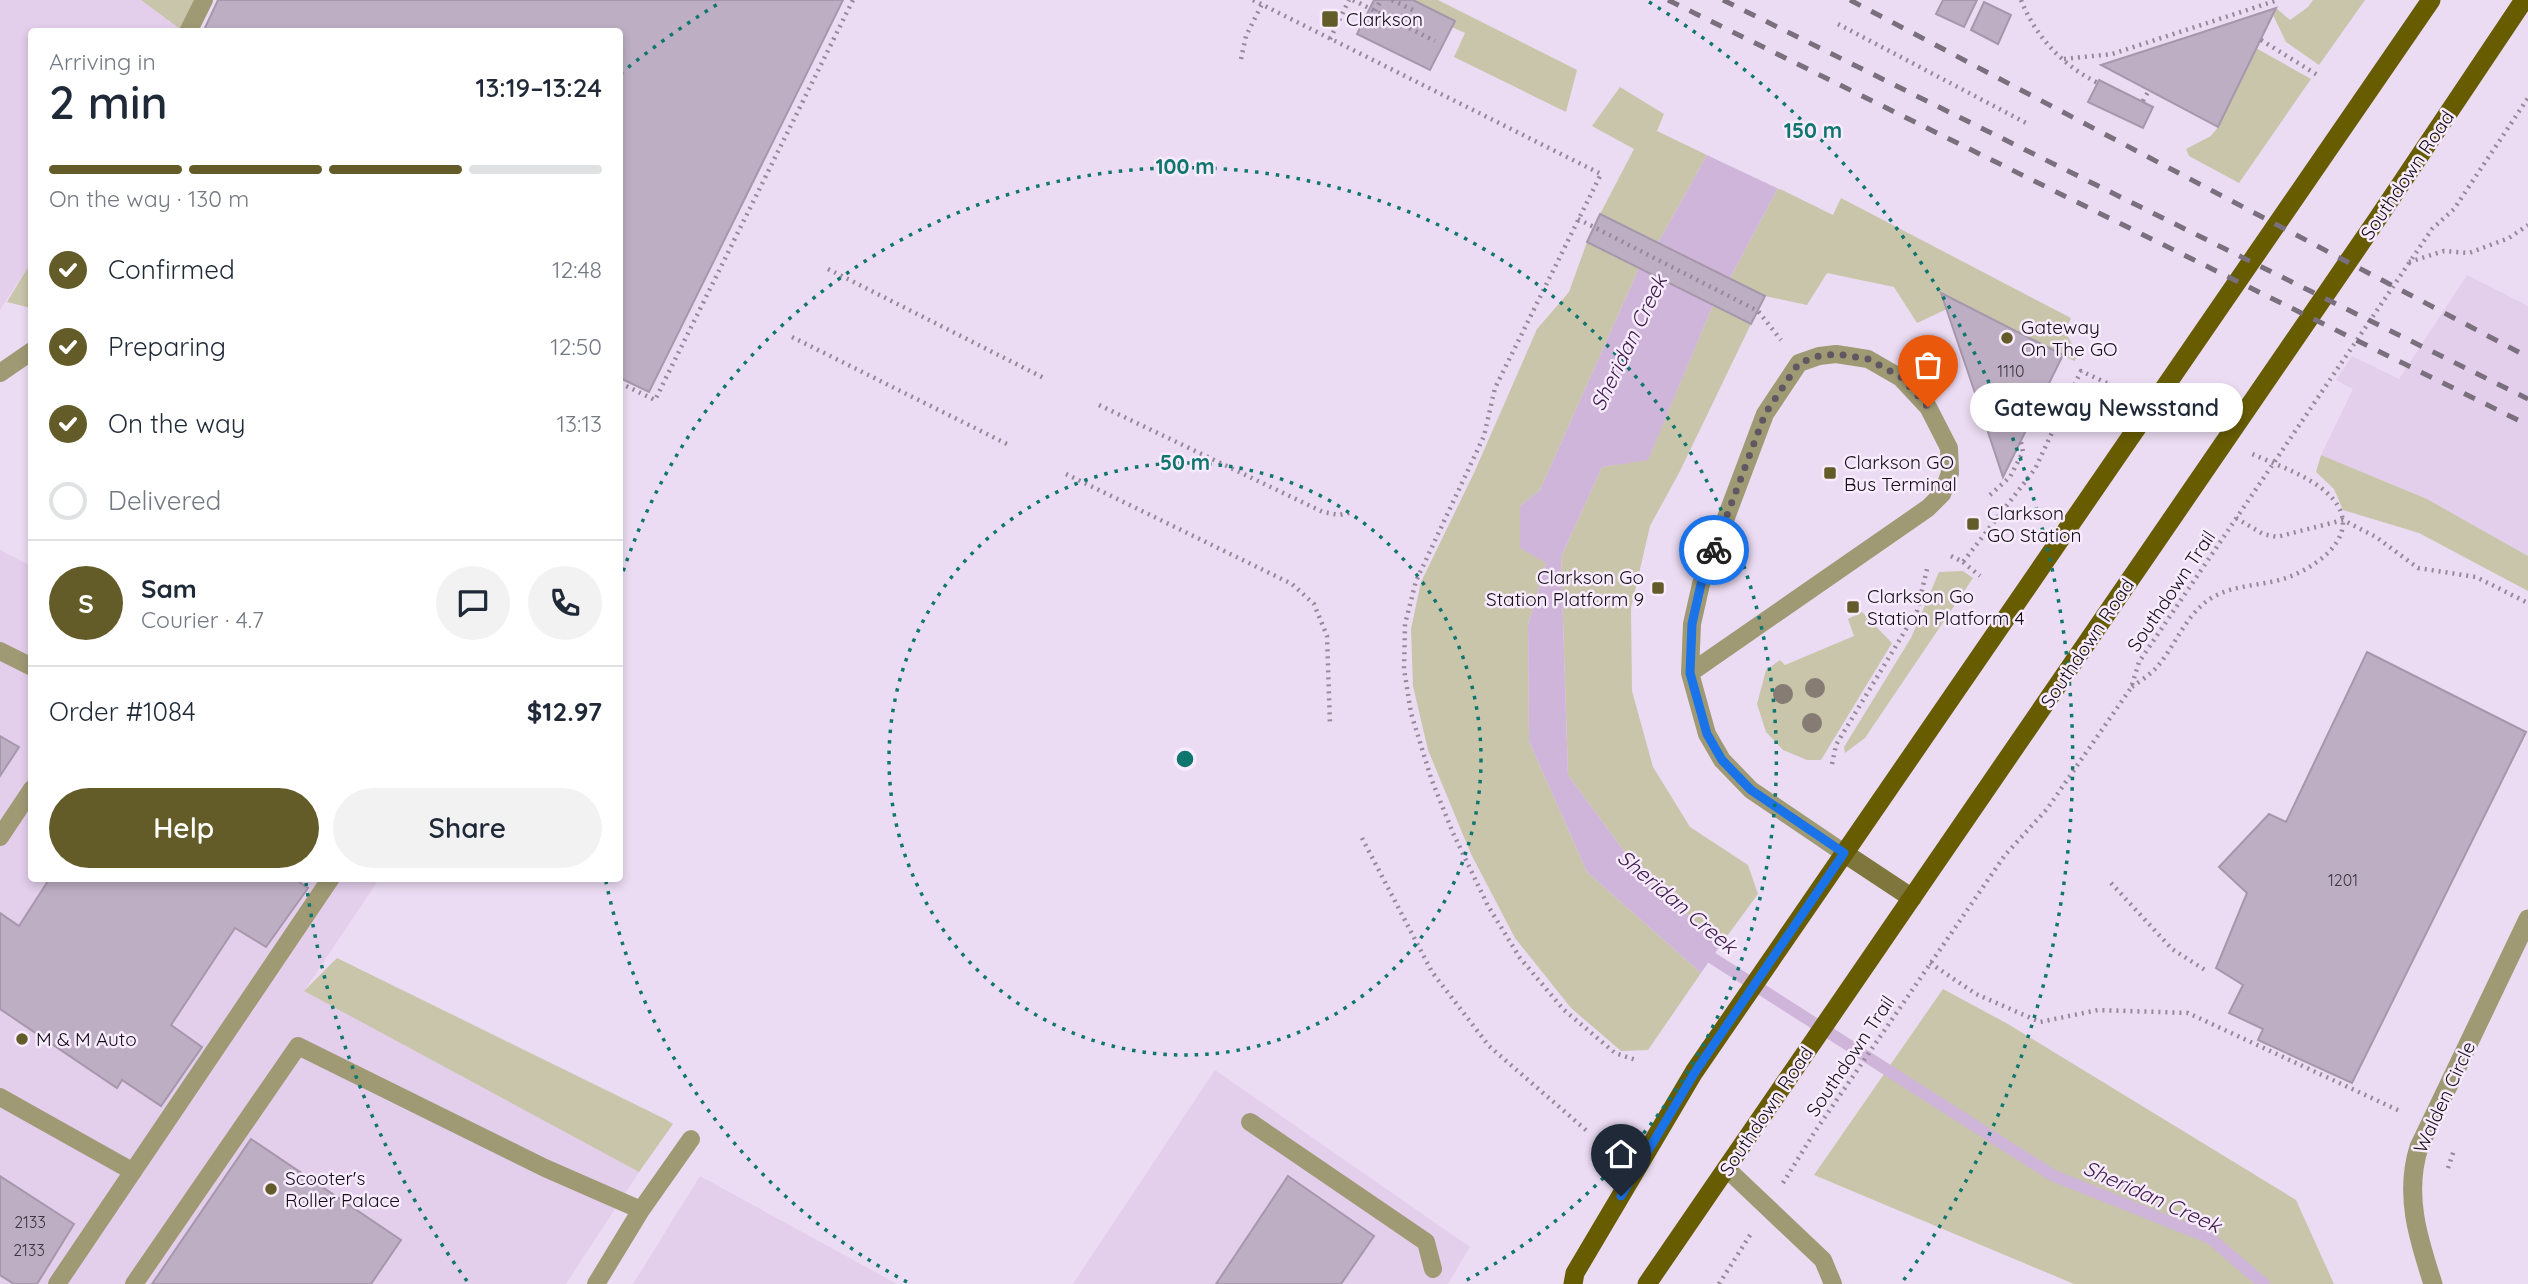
<!DOCTYPE html>
<meta charset="utf-8">
<style>
:root{--surface:#fff;--page:#f2f2f3;--text:#1f2937;--muted:#747a83;--line:#e0e1e3;--accent:#635c29}
body{margin:0;font-family:Quicksand,sans-serif;background:var(--page);color:var(--text);height:100vh;display:flex;flex-direction:column;font-size:26px;white-space:nowrap}
*{box-sizing:border-box;margin:0}
p{font-size:23px;color:var(--muted)}
.icon{flex:none;width:38px;height:38px;fill:none;stroke:currentColor;stroke-width:2;stroke-linecap:round;stroke-linejoin:round}
.map{position:relative;flex:1;overflow:hidden}
.panel{position:absolute;left:28px;top:28px;width:595px;height:854px;display:flex;flex-direction:column;background:var(--surface);border-radius:7px;box-shadow:0 4px 10px #0003}
.panel>*{flex:none}
.pin{position:absolute;display:grid;place-items:center;width:60px;height:60px;color:#fff;margin:-72px -30px;border-radius:50% 50% 50% 0;rotate:-45deg;box-shadow:0 0 7px #0007}
.pin .icon{rotate:45deg}
.courier{position:absolute;display:grid;place-items:center;width:70px;height:70px;margin:-35px;border:5px solid #1a73e8;border-radius:50%;background:#fff;color:#222;box-shadow:0 2px 9px #0007}
.bubble{position:absolute;height:49px;border-radius:24px;background:var(--surface);box-shadow:0 4px 10px #0003;font-size:23px;font-weight:600;line-height:49px;text-align:center}
.summary em{font-style:normal;font-weight:600}
.summary div{display:flex;flex-direction:column-reverse}
.summary{display:flex;align-items:center;justify-content:space-between;height:119px;padding:0 21px}
h1{font-size:46px;font-weight:600;line-height:52px}
.bar{display:grid;grid-template-columns:repeat(4,1fr);gap:10px 7px;align-content:center;height:84px;padding:0 21px}
.bar i{height:9px;border-radius:5px;background:var(--line)}
.bar .selected{background:var(--accent)}
.bar p{grid-column:span 4}
.line{display:flex;align-items:center;gap:18px;padding:0 21px;border-top:2px solid var(--line)}
.line div{flex:1}
.round{display:grid;place-items:center;flex:none;width:74px;height:74px;border-radius:37px;background:var(--page)}
ol{padding:0 21px;list-style:none}
li{display:flex;align-items:center;gap:21px;height:77px}
li p{margin-inline-start:auto}
li .icon{padding:7px;border-radius:50%;background:var(--accent);color:#fff;stroke-width:4}
li:last-child{color:var(--muted)}
li i{width:38px;height:38px;border:4px solid var(--line);border-radius:50%}
.action{display:flex;gap:14px;margin-top:auto;padding:14px 21px}
.action a{flex:1;height:80px;border-radius:42px;background:var(--accent);color:#fff;font-size:28px;font-weight:600;line-height:80px;text-align:center}
.action a+a{background:var(--page);color:var(--text)}
.map>svg:first-child{display:block}
.built{fill:#e3ceeb}
.green{fill:#c8c5aa}
.water{fill:#cfb5d9}
.pier{fill:#ecdcf3}
.lines{fill:none;stroke-linecap:round;stroke-linejoin:round}
.stream{stroke:#cfb5d9;stroke-width:12}
.building{fill:#bdaec3;stroke:#a697ac;stroke-width:2}
.path{stroke:#95899a;stroke-width:4.5;stroke-dasharray:2 5;stroke-linecap:butt}
.service{stroke:#9f9a74;stroke-width:18}
.minor{stroke:#9f9a74;stroke-width:19}
.secondary{stroke:#7e763c;stroke-width:19}
.primary{stroke:#675c00;stroke-width:19}
.rail{stroke:#796f7d;stroke-width:5;stroke-dasharray:12 12;stroke-linecap:butt}
.tree{fill:#867c73}
.done{stroke:#605763;stroke-width:7;stroke-dasharray:0 12.6}
.route{stroke:#1a73e8;stroke-width:9}
.ring{fill:none;stroke:#0f766e;stroke-width:3.5;stroke-dasharray:3.5 7}
.poi-dot{fill:#635c29;stroke:#f7ebfd;stroke-width:2.5}
.labels{text-anchor:middle;stroke-width:5;stroke-linejoin:round;paint-order:stroke}
.number-label{font-size:16px;fill:#3e3741}
.poi-label{font-size:19px;fill:#140f16;stroke:#f7ebfd;text-anchor:start}
.street-label{font-size:19px;fill:#140f16;stroke:#f7ebfd}
.water-label{font-size:21px;font-style:italic;fill:#3d1b49;stroke:#f7ebfd}
.centre{fill:#0f766e;stroke:#f7ebfd;stroke-width:3.5}
.ring-label{font-size:21px;text-anchor:middle;font-weight:bold;fill:#0f766e;stroke:#f7ebfd;stroke-width:5;stroke-linejoin:round;paint-order:stroke}
</style>
<div class="map">
<svg width="2528" height="1284" viewBox="0 0 2528 1284">
<rect width="100%" height="100%" fill="#ecdcf3"/>
<path class="built" d="M 0,0 L 141,0 L 180,29 L 179,31 L 32,32 L 31,262 L 0,310 Z
M 2467,275 L 2528,306 L 2528,556 L 2427,499 L 2321,455 L 2353,389 L 2336,380 L 2352,356 L 2399,379 Z
M 0,550 L 31,566 L 32,878 L 379,879 L 304,991 L 639,1172 L 566,1284 L 0,1284 Z
M 1215,1070 L 1470,1247 L 1448,1284 L 1073,1284 Z
M 700,1176 L 897,1284 L 633,1284 Z"/>
<path class="green" d="M 141,0 L 195,0 L 180,29 Z
M 1413,0 L 1438,0 L 1577,70 L 1566,112 L 1454,57 L 1465,33 L 1452,27 L 1455,21 Z
M 2313,0 L 2365,0 L 2319,65 L 2286,42 L 2273,15 L 2276,8 L 2290,20 L 2308,7 Z
M 2256,48 L 2311,79 L 2239,183 L 2189,156 L 2186,149 L 2211,136 L 2218,127 Z
M 1620,87 L 1664,114 L 1657,131 L 1707,155 L 1658,243 L 1600,214 L 1634,149 L 1592,126 Z
M 1778,188 L 1833,215 L 1841,198 L 2071,318 L 2065,331 L 2077,353 L 2075,361 L 1947,309 L 1917,323 L 1894,287 L 1827,273 L 1807,305 L 1765,296 L 1730,278 Z
M 1587,242 L 1639,268 L 1540,490 L 1520,506 L 1521,547 L 1546,563 L 1528,625 L 1529,741 L 1587,872 L 1701,973 L 1648,1050 L 1621,1051 L 1571,1008 L 1515,938 L 1471,854 L 1428,750 L 1413,686 L 1411,629 L 1421,582 L 1474,473 L 1537,329 L 1569,292 Z
M 31,262 L 31,308 L 7,302 Z
M 1713,305 L 1751,324 L 1680,471 L 1650,526 L 1631,608 L 1632,691 L 1653,767 L 1690,827 L 1748,865 L 1758,894 L 1722,943 L 1646,881 L 1568,775 L 1561,557 L 1602,467 L 1648,459 Z
M 2321,455 L 2427,499 L 2528,556 L 2528,591 L 2419,533 L 2343,510 L 2334,489 L 2316,472 Z
M 1963,571 L 1973,578 L 1865,738 L 1845,753 L 1844,747 L 1911,638 L 1939,572 Z
M 1862,612 L 1892,643 L 1821,760 L 1807,760 L 1783,750 L 1766,732 L 1757,704 L 1766,670 L 1780,660 L 1785,665 L 1854,636 L 1848,619 Z
M 337,958 L 665,1119 L 673,1124 L 639,1172 L 304,991 Z
M 1943,989 L 2008,1024 L 2296,1200 L 2334,1284 L 2074,1284 L 1814,1175 Z"/>
<path class="water" d="M 1707,155 L 1778,188 L 1730,278 L 1658,243 Z
M 1639,268 L 1713,305 L 1648,460 L 1602,467 L 1561,557 L 1568,775 L 1646,881 L 1722,943 L 1701,973 L 1587,872 L 1529,741 L 1528,625 L 1546,563 L 1520,548 L 1520,506 L 1540,490 Z"/>
<path class="pier" d="M 1705,151 L 1779,185 L 1781,190 L 1703,153 Z"/>
<g class="lines">
<path class="stream" d="M 1698,949 L 2052,1175 L 2210,1238 L 2264,1284"/>
</g>
<path class="building" d="M 218,0 L 843,0 L 649,392 L 620,378 L 620,32 L 203,32 Z
M 1374,0 L 1413,0 L 1455,21 L 1430,70 L 1357,34 Z
M 1943,0 L 1977,0 L 1964,27 L 1936,14 Z
M 1984,2 L 2011,15 L 1998,44 L 1971,30 Z
M 2276,8 L 2218,127 L 2101,65 L 2197,34 Z
M 2099,80 L 2153,107 L 2143,128 L 2088,102 Z
M 1600,214 L 1765,296 L 1751,324 L 1587,242 Z
M 1941,293 L 2063,355 L 2003,477 L 1973,387 Z
M 2367,652 L 2526,732 L 2352,1083 L 2258,1040 L 2263,1029 L 2229,1013 L 2243,985 L 2216,968 L 2247,893 L 2219,867 L 2269,814 L 2286,822 Z
M 0,736 L 19,747 L 0,776 Z
M 50,878 L 293,878 L 308,888 L 266,947 L 235,928 L 171,1025 L 202,1047 L 161,1106 L 122,1080 L 117,1088 L 0,1009 L 0,913 L 19,926 Z
M 251,1139 L 401,1240 L 371,1284 L 152,1284 Z
M 0,1176 L 74,1224 L 37,1284 L 14,1284 L 0,1275 Z
M 1288,1176 L 1374,1236 L 1341,1284 L 1216,1284 Z"/>
<g class="lines">
<path class="path" d="M 1253,0 L 1601,174 L 1495,388 L 1484,436 L 1416,581 L 1405,624 L 1404,669 L 1411,713 L 1431,778 L 1453,833 L 1488,906 L 1520,958 L 1564,1010 L 1615,1053 L 1636,1060
M 1353,0 L 1435,41
M 1392,0 L 1415,11
M 2021,0 C 2035,36 2063,66 2098,83
M 1375,11 L 1381,0
M 1838,24 L 2030,125
M 1330,39 L 1349,0
M 2261,40 L 2319,76
M 1241,59 L 1246,36 L 1262,4
M 2064,59 L 2112,54 L 2278,0
M 2143,101 L 2149,90
M 1578,219 L 1758,311 L 1781,340
M 2409,262 L 2444,251 L 2469,253 L 2509,238 L 2528,225
M 828,269 L 1044,378
M 792,337 L 1011,446
M 620,383 L 655,400 L 853,0
M 1099,405 L 1323,512 L 1339,515 L 1354,512
M 2178,418 L 2198,427
M 1066,474 L 1292,584 L 1314,604 L 1327,636 L 1330,725
M 1990,495 L 2010,477 L 2023,452 L 2021,442
M 2236,518 L 2263,534 L 2277,537 L 2343,520 L 2376,537 L 2418,568 L 2476,577 L 2528,603
M 1951,556 L 1963,562 L 2035,469 L 2081,371 L 2126,392
M 1963,562 L 1980,576
M 2132,687 C 2140,681 2150,675 2157,667 C 2176,645 2186,613 2213,597 C 2236,584 2264,586 2289,577 C 2325,563 2367,528 2326,492 C 2305,474 2274,464 2250,453
M 1832,764 L 1836,745 L 1917,611 L 1928,565
M 1362,838 L 1432,972 L 1489,1046 L 1587,1131
M 2111,883 L 2172,949 L 2205,970
M 1930,963 L 1976,994 L 2040,1022 L 2098,1010 L 2188,1013 L 2402,1112
M 2448,1168 L 2454,1150
M 1783,1183 L 1814,1133 L 2005,855 L 2047,809 L 2131,688 L 2139,662 L 2432,229 L 2454,209 L 2528,98
M 1719,1284 L 1752,1232"/>
<path class="service" d="M 188,32 L 204,0
M 0,373 L 32,351
M 0,651 L 32,667
M 1690,673 L 1928,508 L 1942,494 L 1950,473 L 1949,448 L 1928,407 L 1901,378 L 1868,359 L 1836,354 L 1819,356 L 1799,363 L 1765,414 L 1701,584 L 1692,624 L 1690,673 L 1707,734 L 1722,760 L 1751,790 L 1844,853
M 0,837 L 32,789
M 0,1097 L 132,1171
M 1250,1122 L 1426,1242 L 1433,1269
M 1727,1169 L 1823,1260 L 1833,1284
M 57,1284 L 331,878
M 134,1284 L 298,1046 L 545,1168 L 641,1210
M 596,1284 L 641,1210 L 691,1139"/>
<path class="minor" d="M 2433,1284 C 2418,1238 2404,1194 2419,1147 L 2528,919"/>
<path class="secondary" d="M 1844,853 L 1912,898"/>
<path class="primary" d="M 1573,1284 L 1575,1273 L 1694,1072 L 2431,0
M 1647,1284 L 2376,221 L 2524,0"/>
<path class="rail" d="M 1668,0 L 2528,425
M 1723,0 L 2528,399
M 1850,0 L 2528,357"/>
</g>
<g class="tree">
<circle cx="1815" cy="688" r="10"/>
<circle cx="1783" cy="694" r="10"/>
<circle cx="1812" cy="723" r="10"/>
</g>
<g class="lines">
<path class="done" d="M 1714,550 L 1765,414 L 1799,363 L 1819,356 L 1836,354 L 1868,359 L 1901,377 L 1928,407"/>
<path class="route" d="M 1621,1196 L 1695,1072 L 1844,853 L 1751,790 L 1722,760 L 1707,734 L 1690,673 L 1692,624 L 1701,584 L 1714,550"/>
</g>
<g class="ring">
<circle cx="1185" cy="759" r="296"/>
<path d="M907 1282A592 592 0 0 1 606 882M620 581A592 592 0 1 1 1463 1282"/>
<path d="M467 1281A888 888 0 0 1 306 883M620 74A888 888 0 0 1 721 2M1649 2A888 888 0 0 1 1903 1281"/>
</g>
<g class="poi-dot">
<rect x="1321" y="10" width="18" height="18" rx="3.5"/>
<circle cx="2007" cy="338" r="7"/>
<rect x="1823" y="466" width="14" height="14" rx="3.5"/>
<rect x="1966" y="517" width="14" height="14" rx="3.5"/>
<rect x="1651" y="581" width="14" height="14" rx="3.5"/>
<rect x="1846" y="600" width="14" height="14" rx="3.5"/>
<circle cx="22" cy="1039" r="7"/>
<circle cx="271" cy="1189" r="7"/>
</g>
<g class="labels">
<g class="number-label">
<text x="2011" y="377">1110</text>
<text x="2343" y="886">1201</text>
<text x="30" y="1228">2133</text>
<text x="29" y="1256">2133</text>
</g>
<g class="poi-label">
<text x="1346" y="26">Clarkson</text>
<text x="2021" y="334">Gateway<tspan x="2021" dy="22">On The GO</tspan></text>
<text x="1844" y="469">Clarkson GO<tspan x="1844" dy="22">Bus Terminal</tspan></text>
<text x="1987" y="520">Clarkson<tspan x="1987" dy="22">GO Station</tspan></text>
<text x="1644" y="584" text-anchor="end">Clarkson Go<tspan x="1644" dy="22">Station Platform 9</tspan></text>
<text x="1867" y="603">Clarkson Go<tspan x="1867" dy="22">Station Platform 4</tspan></text>
<text x="36" y="1046">M &amp; M Auto</text>
<text x="285" y="1185">Scooter's<tspan x="285" dy="22">Roller Palace</tspan></text>
</g>
<g class="street-label">
<text transform="translate(2407 175) rotate(-56)" y="7">Southdown Road</text>
<text transform="translate(2171 591) rotate(-56)" y="7">Southdown Trail</text>
<text transform="translate(2087 643) rotate(-56)" y="7">Southdown Road</text>
<text transform="translate(1850 1056) rotate(-56)" y="7">Southdown Trail</text>
<text transform="translate(2444 1097) rotate(-65)" y="7">Walden Circle</text>
<text transform="translate(1766 1111) rotate(-56)" y="7">Southdown Road</text>
</g>
<g class="water-label">
<text transform="translate(1629 343) rotate(-64)" y="7">Sheridan Creek</text>
<text transform="translate(1677 902) rotate(40)" y="7">Sheridan Creek</text>
<text transform="translate(2152 1197) rotate(24)" y="7">Sheridan Creek</text>
</g>
</g>
<circle cx="1185" cy="759" r="10" class="centre"/>
<g class="ring-label">
<text x="1813" y="138">150 m</text>
<text x="1185" y="174">100 m</text>
<text x="1185" y="470">50 m</text>
</g>
</svg>
<div class="pin" style="left:1928px;top:407px;background:#ea580c"><svg class="icon" aria-label="bag" viewBox="0 0 24 24"><path d="M5 8h14l-1 12H6zM9 8a3 3 0 0 1 6 0"/></svg></div>
<div class="pin" style="left:1621px;top:1196px;background:#1f2937"><svg class="icon" aria-label="home" viewBox="0 0 24 24"><path d="M3 11l9-7 9 7M6 9v11h12V9"/></svg></div>
<div class="courier" style="left:1714px;top:550px"><svg class="icon" aria-label="bike" viewBox="0 0 24 24"><circle cx="6" cy="16" r="4"/><circle cx="18" cy="16" r="4"/><path d="M6 16l4-8h5l3 8M10 8l3 8H6M13 5h3"/></svg></div>
<div class="bubble" style="left:1970px;top:383px;width:273px">Gateway Newsstand</div>
<section class="panel">
<div class="summary"><div><h1>2 min</h1><p>Arriving in</p></div><em>13:19–13:24</em></div>
<div class="bar"><i class="selected"></i><i class="selected"></i><i class="selected"></i><i></i><p>On the way · 130 m</p></div>
<ol>
<li><svg class="icon" aria-label="check" viewBox="0 0 24 24"><path d="M5 12l5 5 9-10"/></svg>Confirmed<p>12:48</p></li>
<li><svg class="icon" aria-label="check" viewBox="0 0 24 24"><path d="M5 12l5 5 9-10"/></svg>Preparing<p>12:50</p></li>
<li><svg class="icon" aria-label="check" viewBox="0 0 24 24"><path d="M5 12l5 5 9-10"/></svg>On the way<p>13:13</p></li>
<li><i></i>Delivered</li>
</ol>
<div class="line" style="height:126px"><b class="round" style="background:var(--accent);color:#fff">S</b><div><b>Sam</b><p>Courier · 4.7</p></div><a class="round"><svg class="icon" aria-label="chat" viewBox="0 0 24 24"><path d="M4 5h16v11H9l-5 4z"/></svg></a><a class="round"><svg class="icon" aria-label="phone" viewBox="0 0 24 24"><path d="M5 4h4l2 5-3 2q2 4 5 5l2-3 5 2v4C11 20 4 13 5 4z"/></svg></a></div>
<div class="line" style="height:91px"><div>Order #1084</div><b>$12.97</b></div>
<div class="action"><a>Help</a><a>Share</a></div>
</section>
</div>
